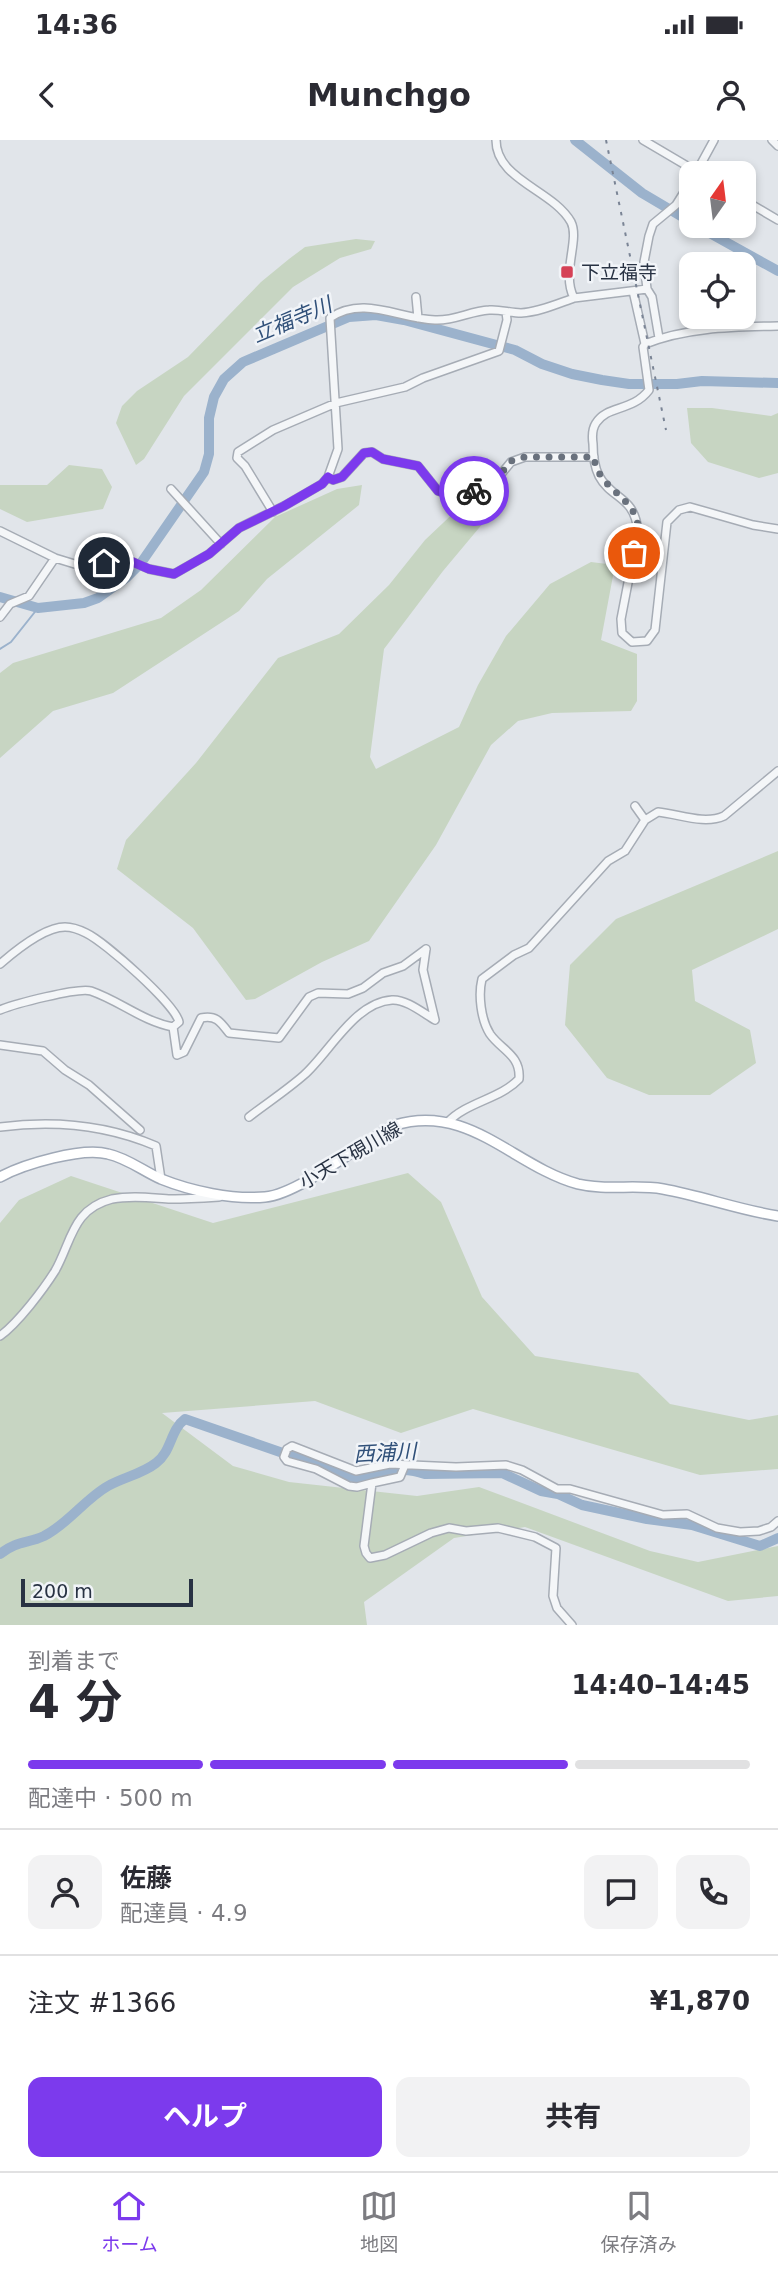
<!DOCTYPE html>
<html lang="ja">
<meta charset="utf-8">
<style>
:root{--surface:#fff;--page:#f2f2f3;--text:#2b2b33;--muted:#7c7c81;--line:#e1e1e2;--accent:#7c3aed}
body{margin:0;font-family:"DejaVu Sans","Noto Sans JP",sans-serif;background:var(--page);color:var(--text);height:100vh;display:flex;flex-direction:column;font-size:26px;white-space:nowrap}
*{box-sizing:border-box;margin:0}
p{font-size:23px;color:var(--muted)}
.icon{flex:none;width:38px;height:38px;fill:none;stroke:currentColor;stroke-width:2;stroke-linecap:round;stroke-linejoin:round}
.map{position:relative;height:1485px;overflow:hidden}
.details{display:flex;flex-direction:column;background:var(--surface);flex:1}
.details>*{flex:none}
.needle{width:46px;rotate:14deg}
.controls{position:absolute;left:679px;top:21px;display:grid;gap:14px}
.controls a{display:grid;place-items:center;width:77px;height:77px;border-radius:14px;background:var(--surface);box-shadow:0 4px 10px #0003;font-size:35px}
.scale{position:absolute;left:21px;bottom:18px;width:172px;box-sizing:border-box;padding-left:7px;border:4px solid #283243;border-top:0;font-size:19px;line-height:24px;white-space:nowrap;color:#283243;-webkit-text-stroke:5px #f1f4f8;paint-order:stroke}
.pin{position:absolute;display:grid;place-items:center;width:60px;height:60px;color:#fff;margin:-30px;border:4px solid #fff;border-radius:50%;box-shadow:0 2px 7px #0007}
.courier{position:absolute;display:grid;place-items:center;width:70px;height:70px;margin:-35px;border:5px solid #7c3aed;border-radius:50%;background:#fff;color:#222;box-shadow:0 2px 9px #0007}
.headline em{font-style:normal;font-weight:700}
.headline div{display:flex;flex-direction:column-reverse}
.headline{display:flex;align-items:center;justify-content:space-between;height:119px;padding:0 28px}
h1{font-size:46px;font-weight:700;line-height:52px}
.bar{display:grid;grid-template-columns:repeat(4,1fr);gap:10px 7px;align-content:center;height:84px;padding:0 28px}
.bar i{height:9px;border-radius:5px;background:var(--line)}
.bar .selected{background:var(--accent)}
.bar p{grid-column:span 4}
.line{display:flex;align-items:center;gap:18px;padding:0 28px;border-top:2px solid var(--line)}
.line div{flex:1}
.round{display:grid;place-items:center;flex:none;width:74px;height:74px;border-radius:14px;background:var(--page)}
.action{display:flex;gap:14px;margin-top:auto;padding:14px 28px}
.action a{flex:1;height:80px;border-radius:14px;background:var(--accent);color:#fff;font-size:28px;font-weight:700;line-height:80px;text-align:center}
.action a+a{background:var(--page);color:var(--text)}
.status{display:flex;justify-content:space-between;align-items:center;height:49px;padding:0 35px;background:var(--surface);direction:ltr}
.status svg{height:19px;fill:currentColor}
header{display:flex;justify-content:space-between;align-items:center;height:91px;padding:0 28px;background:var(--surface);font-size:32px;font-weight:700}
.tabs{display:flex;justify-content:space-around;align-items:center;height:98px;border-top:2px solid var(--line);background:var(--surface);font-size:19px;color:var(--muted)}
.tabs a{display:grid;justify-items:center;gap:4px}
.tabs .selected{color:var(--accent)}
.map>svg:first-child{display:block}
.green{fill:#c7d5c2}
.lines{fill:none;stroke-linecap:round;stroke-linejoin:round}
.stream{stroke:#9bb2cc;stroke-width:2}
.river{stroke:#9bb2cc;stroke-width:10}
.minor-casing{stroke:#a6acb5;stroke-width:10}
.major-casing{stroke:#a0a9b7;stroke-width:12}
.minor{stroke:#f4f6f8;stroke-width:7}
.major{stroke:#fff;stroke-width:9}
.rail{stroke:#7a8495;stroke-width:2;stroke-dasharray:3.5 7;stroke-linecap:butt}
.done{stroke:#69717d;stroke-width:7;stroke-dasharray:0 12.6}
.route{stroke:#7c3aed;stroke-width:9}
.poi-dot{fill:#d54156;stroke:#f1f4f8;stroke-width:2.5}
.labels{text-anchor:middle;stroke-width:5;stroke-linejoin:round;paint-order:stroke}
.poi-label{font-size:19px;fill:#283243;stroke:#f1f4f8;text-anchor:start}
.street-label{font-size:19px;fill:#283243;stroke:#f1f4f8}
.water-label{font-size:21px;font-style:italic;fill:#305079;stroke:#f1f4f8}
</style>
<div class="status"><b>14:36</b><svg viewBox="0 0 49 12"><path d="M0 12V9h3v3zM5 12V6h3v6zM10 12V3h3v9zM15 12V0h3v12zM26 1h20v11H26zM47 4h2v5h-2z"/></svg></div>
<header><svg class="icon" aria-label="back" viewBox="0 0 24 24"><path d="M15 5l-7 7 7 7"/></svg>Munchgo<svg class="icon" aria-label="person" viewBox="0 0 24 24"><circle cx="12" cy="8" r="4"/><path d="M4 21q1-7 8-7t8 7"/></svg></header>
<div class="map">
<svg width="778" height="1485" viewBox="0 0 778 1485">
<rect width="100%" height="100%" fill="#e1e5ea"/>
<path class="green" d="M 356,99 L 375,101 L 371,109 L 340,118 L 293,147 L 184,256 L 144,319 L 136,325 L 116,283 L 122,266 L 137,251 L 188,217 L 261,142 L 289,119 L 305,107 Z
M 687,268 L 712,268 L 771,276 L 778,273 L 778,333 L 759,338 L 708,322 L 691,303 Z
M 69,325 L 102,329 L 112,347 L 103,369 L 27,382 L 0,369 L 0,345 L 47,345 Z
M 362,345 L 359,365 L 267,439 L 239,471 L 113,553 L 53,571 L 0,618 L 0,533 L 13,523 L 161,478 L 201,450 L 275,377 L 337,349 Z
M 484,356 L 484,382 L 443,431 L 384,509 L 370,617 L 376,629 L 459,587 L 478,545 L 506,496 L 550,444 L 591,422 L 615,425 L 601,500 L 637,514 L 637,561 L 631,571 L 552,573 L 518,581 L 491,605 L 436,705 L 369,801 L 322,822 L 255,859 L 246,860 L 193,788 L 117,729 L 126,700 L 196,623 L 278,518 L 339,494 L 389,445 L 425,400 L 462,365 Z
M 778,711 L 778,789 L 692,830 L 695,861 L 750,890 L 756,923 L 710,955 L 649,955 L 607,938 L 565,885 L 570,825 L 616,779 Z
M 408,1033 L 441,1062 L 482,1157 L 535,1216 L 638,1233 L 670,1264 L 749,1280 L 778,1275 L 778,1329 L 700,1335 L 473,1269 L 401,1293 L 315,1261 L 162,1273 L 233,1326 L 289,1342 L 417,1356 L 479,1347 L 650,1411 L 698,1422 L 778,1406 L 778,1456 L 728,1461 L 525,1387 L 454,1398 L 364,1462 L 367,1485 L 0,1485 L 0,1083 L 19,1060 L 71,1036 L 213,1083 Z"/>
<g class="lines">
<path class="stream" d="M 0,509 L 11,502 L 38,468"/>
<path class="river" d="M 575,0 L 642,53 L 691,82
M 697,86 L 778,131
M 0,457 L 38,468 L 84,463 L 98,458 L 126,438 L 141,423 L 204,332 L 209,314 L 209,278 L 214,257 L 224,239 L 243,222 L 349,177 L 376,175 L 404,180 L 515,210 L 542,224 L 572,234 L 602,240 L 629,244 L 677,244 L 702,241 L 778,243
M 0,1414 C 18,1400 27,1404 44,1396 C 68,1384 85,1359 108,1346 C 124,1337 142,1334 156,1323 C 172,1311 170,1290 185,1279 L 355,1338 C 381,1335 398,1324 425,1334 L 502,1333 L 541,1351 L 558,1354 L 582,1365 L 647,1379 L 692,1385 L 760,1406 L 778,1398"/>
<g class="minor-casing">
<path id="minor" d="M 496,0 C 496,40 553,50 571,82 C 580,100 561,133 574,158 L 647,149
M 643,0 L 699,33
M 772,0 L 778,6
M 696,33 L 714,0
M 744,60 L 778,80
M 633,151 L 645,204 L 643,207 L 649,250 C 632,272 607,265 596,283 C 592,289 592,297 593,304 C 593,314 594,326 599,336 C 612,360 634,355 638,391 L 621,479 L 622,493 L 632,502 L 647,501 L 655,490 L 667,382 L 679,370 L 690,367 L 753,385 L 778,389
M 416,157 L 418,178
M 659,198 L 652,157 L 647,149 L 644,122 L 649,96 L 653,84 L 676,65 L 691,41
M 645,204 C 687,187 734,187 778,186
M 328,337 L 333,340 L 342,337 L 364,313 L 372,312 L 383,319 L 418,326 L 438,351 L 448,354 L 473,351 L 492,345 L 511,322 L 525,317 L 594,317
M 171,349 L 221,404
M 273,372 L 245,326 L 237,318 L 238,312 L 273,290 L 336,263 L 405,247 L 423,238 L 499,211 L 507,180 L 506,172
M 0,391 L 55,418 L 91,429 L 121,417 L 149,429 L 174,434 L 209,414 L 239,388 L 284,366 L 322,344 L 328,337 L 338,309 L 330,178 C 363,155 400,179 435,180 C 455,181 470,171 489,170 C 500,169 510,173 521,173 C 539,172 557,164 574,158
M 0,477 L 10,464 L 29,456 L 55,418
M 635,666 L 645,680
M 0,824 C 15,811 45,787 65,787 C 72,787 80,790 86,793 C 105,802 175,864 179,882 L 173,887
M 0,870 C 14,864 79,847 91,851 C 120,861 142,881 173,887
M 173,887 L 177,915 L 184,912 L 201,878 C 216,875 220,881 229,893 L 279,898 L 309,857 L 318,853 L 348,854 L 363,848 L 383,833 L 403,826 L 426,809
M 0,905 L 43,911 L 65,930 L 89,945 L 140,990
M 249,977 C 267,963 287,950 304,935 C 329,913 355,862 392,860 C 406,859 423,873 435,880 L 423,830 L 426,809
M 448,982 C 467,962 500,959 519,939 C 521,915 501,910 490,894 C 481,880 478,855 482,839 L 514,815 L 529,808 L 608,721 L 625,711 L 645,680 L 658,672 C 679,674 704,685 724,676 L 778,631
M 0,987 C 53,980 107,985 156,1006 L 161,1039
M 0,1196 C 18,1183 43,1150 55,1131 C 72,1101 72,1069 112,1059 C 132,1055 152,1058 171,1059 C 187,1059 203,1058 219,1057
M 405,1325 L 400,1337 L 372,1343 L 364,1406 L 366,1413 L 370,1418 L 385,1415 L 431,1393 L 449,1388 L 466,1391 L 498,1388 L 535,1397 L 556,1408 L 553,1456 L 557,1468 L 572,1485
M 372,1343 L 357,1347 L 349,1346 L 316,1329 L 287,1321 L 284,1317 L 287,1309 L 292,1306 L 356,1331 L 390,1324 L 456,1327 L 506,1325 L 522,1330 L 557,1349 L 570,1349 L 663,1375 L 687,1374 L 717,1388 L 740,1392 L 759,1391 L 771,1387 L 778,1381"/>
</g>
<g class="major-casing">
<path id="major" d="M 0,1037 C 24,1024 82,1007 108,1014 C 127,1018 143,1031 161,1039 C 191,1051 232,1060 265,1057 C 299,1054 362,1003 395,985 C 469,963 513,1026 578,1044 C 606,1051 635,1044 663,1049 C 702,1056 739,1070 778,1076"/>
</g>
<use href="#minor" class="minor"/>
<use href="#major" class="major"/>
<path class="rail" d="M 606,0 L 666,290"/>
</g>
<g class="lines">
<path class="done" d="M 474,351 L 492,345 L 511,321 L 525,317 L 594,317 C 597,350 639,357 638,391 C 637,398 635,406 634,413"/>
<path class="route" d="M 104,423 L 121,417 L 149,429 L 174,434 L 209,414 L 239,388 L 284,366 L 322,344 L 328,337 L 333,340 L 342,337 L 364,313 L 372,312 L 383,319 L 418,326 L 438,351 L 448,354 L 474,351"/>
</g>
<rect class="poi-dot" x="560" y="125" width="14" height="14" rx="3.5"/>
<g class="labels">
<g class="poi-label">
<text x="581" y="139">下立福寺</text>
</g>
<g class="street-label">
<text transform="translate(350 1015) rotate(-30)" y="7">小天下硯川線</text>
</g>
<g class="water-label">
<text transform="translate(292 180) rotate(-23)" y="7">立福寺川</text>
<text transform="translate(385 1313) rotate(-3)" y="7">西浦川</text>
</g>
</g>
</svg>
<div class="controls">
<a><svg class="needle" viewBox="-14 -14 28 28"><path d="M0-13l5 13h-10z" fill="#e53935"/><path d="M0 13l5-13h-10z" fill="#7c7c81"/></svg></a>
<a><svg class="icon" aria-label="locate" viewBox="0 0 24 24"><circle cx="12" cy="12" r="6"/><path d="M12 2v4M12 18v4M2 12h4M18 12h4"/></svg></a>
</div>
<div class="scale">200 m</div>
<div class="pin" style="left:634px;top:413px;background:#ea580c"><svg class="icon" aria-label="bag" viewBox="0 0 24 24"><path d="M5 8h14l-1 12H6zM9 8a3 3 0 0 1 6 0"/></svg></div>
<div class="pin" style="left:104px;top:423px;background:#1f2937"><svg class="icon" aria-label="home" viewBox="0 0 24 24"><path d="M3 11l9-7 9 7M6 9v11h12V9"/></svg></div>
<div class="courier" style="left:474px;top:351px"><svg class="icon" aria-label="bike" viewBox="0 0 24 24"><circle cx="6" cy="16" r="4"/><circle cx="18" cy="16" r="4"/><path d="M6 16l4-8h5l3 8M10 8l3 8H6M13 5h3"/></svg></div>
</div>
<section class="details">
<div class="headline"><div><h1>4 分</h1><p>到着まで</p></div><em>14:40–14:45</em></div>
<div class="bar"><i class="selected"></i><i class="selected"></i><i class="selected"></i><i></i><p>配達中 · 500 m</p></div>
<div class="line" style="height:126px"><a class="round"><svg class="icon" aria-label="person" viewBox="0 0 24 24"><circle cx="12" cy="8" r="4"/><path d="M4 21q1-7 8-7t8 7"/></svg></a><div><b>佐藤</b><p>配達員 · 4.9</p></div><a class="round"><svg class="icon" aria-label="chat" viewBox="0 0 24 24"><path d="M4 5h16v11H9l-5 4z"/></svg></a><a class="round"><svg class="icon" aria-label="phone" viewBox="0 0 24 24"><path d="M5 4h4l2 5-3 2q2 4 5 5l2-3 5 2v4C11 20 4 13 5 4z"/></svg></a></div>
<div class="line" style="height:91px"><div>注文 #1366</div><b>¥1,870</b></div>
<div class="action"><a>ヘルプ</a><a>共有</a></div>
</section>
<nav class="tabs">
<a class="selected"><svg class="icon" aria-label="home" viewBox="0 0 24 24"><path d="M3 11l9-7 9 7M6 9v11h12V9"/></svg>ホーム</a>
<a><svg class="icon" aria-label="map" viewBox="0 0 24 24"><path d="M3 6l6-2 6 2 6-2v14l-6 2-6-2-6 2zM9 4v14M15 6v14"/></svg>地図</a>
<a><svg class="icon" aria-label="saved" viewBox="0 0 24 24"><path d="M7 4h10v16l-5-4-5 4z"/></svg>保存済み</a>
</nav>
